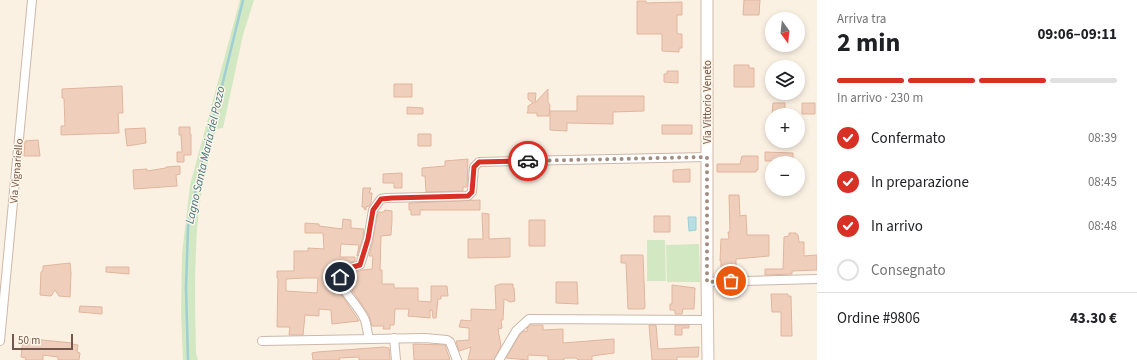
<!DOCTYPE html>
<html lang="it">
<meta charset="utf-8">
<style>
:root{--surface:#fff;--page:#f6f6f6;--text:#202124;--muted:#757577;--line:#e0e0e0;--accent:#d93025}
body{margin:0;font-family:"Source Sans 3",sans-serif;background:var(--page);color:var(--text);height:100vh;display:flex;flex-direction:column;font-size:15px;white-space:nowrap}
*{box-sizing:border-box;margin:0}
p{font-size:13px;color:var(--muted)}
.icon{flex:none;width:22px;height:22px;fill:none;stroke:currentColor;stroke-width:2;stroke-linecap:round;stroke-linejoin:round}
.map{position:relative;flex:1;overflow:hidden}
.drawer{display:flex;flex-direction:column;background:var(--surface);width:320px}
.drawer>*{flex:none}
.needle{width:26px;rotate:165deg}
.buttons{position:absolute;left:765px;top:12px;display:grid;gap:8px}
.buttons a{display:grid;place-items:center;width:40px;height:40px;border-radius:50%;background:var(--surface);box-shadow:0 2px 6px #0003;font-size:20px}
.scale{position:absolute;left:12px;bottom:10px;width:61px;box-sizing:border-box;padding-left:4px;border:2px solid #72574a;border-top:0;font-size:11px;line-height:14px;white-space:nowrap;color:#72574a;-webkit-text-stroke:3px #fef5e9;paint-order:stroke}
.pin{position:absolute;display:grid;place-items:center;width:34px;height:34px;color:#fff;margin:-17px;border:2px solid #fff;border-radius:50%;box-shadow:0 1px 4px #0007}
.courier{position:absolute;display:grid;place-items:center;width:40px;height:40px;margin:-20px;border:3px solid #d93025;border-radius:50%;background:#fff;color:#222;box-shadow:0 1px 5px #0007}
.summary em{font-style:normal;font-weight:700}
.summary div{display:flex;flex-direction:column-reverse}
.summary{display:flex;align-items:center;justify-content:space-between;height:68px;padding:0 20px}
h1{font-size:26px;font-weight:700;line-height:30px}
.bar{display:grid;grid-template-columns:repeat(4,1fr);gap:6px 4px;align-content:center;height:48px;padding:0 20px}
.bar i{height:5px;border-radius:3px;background:var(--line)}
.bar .selected{background:var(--accent)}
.bar p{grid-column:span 4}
.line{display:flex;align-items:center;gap:10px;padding:0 20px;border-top:1px solid var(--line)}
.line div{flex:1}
ol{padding:0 20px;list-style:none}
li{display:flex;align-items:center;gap:12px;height:44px}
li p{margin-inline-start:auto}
li .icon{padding:4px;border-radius:50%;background:var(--accent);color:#fff;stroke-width:4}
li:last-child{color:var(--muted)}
li i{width:22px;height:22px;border:2px solid var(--line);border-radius:50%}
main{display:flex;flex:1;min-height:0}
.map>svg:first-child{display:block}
.green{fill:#d2e8c2}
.water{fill:#b8dee4;stroke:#9fced5}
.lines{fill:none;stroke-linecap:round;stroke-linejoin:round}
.stream{stroke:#9fced5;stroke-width:2.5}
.building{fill:#efcfbb;stroke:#e1b59d;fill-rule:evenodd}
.street-casing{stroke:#ccb8aa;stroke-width:10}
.secondary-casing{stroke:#d1baaa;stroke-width:13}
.street{stroke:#fff;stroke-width:8}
.secondary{stroke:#fff;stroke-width:11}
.done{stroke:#a28d80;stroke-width:4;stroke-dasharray:0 7.2}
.route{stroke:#d93025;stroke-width:5}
.labels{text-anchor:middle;stroke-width:3;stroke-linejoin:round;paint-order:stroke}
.street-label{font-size:11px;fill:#72574a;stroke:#fef5e9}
.water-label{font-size:12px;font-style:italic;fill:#42757e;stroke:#fef5e9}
</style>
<main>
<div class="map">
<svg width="817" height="360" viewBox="0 0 817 360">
<rect width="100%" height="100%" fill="#fbf1e3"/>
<path class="green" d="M 240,0 L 254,0 L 243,35 L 223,128 L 216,129 C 212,149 206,169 202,189 C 193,243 195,299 196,353 L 198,360 L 183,360 L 181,313 L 182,254 L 190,185 Z
M 647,240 L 665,240 L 666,281 L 647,281 Z
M 699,244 L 700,282 L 667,282 L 666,245 Z"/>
<path class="water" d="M 688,217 L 696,217 L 696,230 L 689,231 Z"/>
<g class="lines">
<path class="stream" d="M 188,360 L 186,288 L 188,227 L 206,141 L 221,90 L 243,0"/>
</g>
<path class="building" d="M 744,0 L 760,0 L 759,15 L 743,15 Z
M 637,1 L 646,1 L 646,3 L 682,2 L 682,15 L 677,15 L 677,34 L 682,34 L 682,48 L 679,48 L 679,52 L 662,51 L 662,34 L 637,34 Z
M 734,65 L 749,65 L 749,68 L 754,68 L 754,87 L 734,87 Z
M 667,71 L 678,71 L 678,83 L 664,82 L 664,74 L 667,74 Z
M 394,84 L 412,84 L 412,97 L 394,97 Z
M 122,86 L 123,113 L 118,113 L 119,133 L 61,135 L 61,126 L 65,126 L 64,98 L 62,98 L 62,89 Z
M 548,89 L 548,102 L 550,105 L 549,116 L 537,116 L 537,113 L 527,113 L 528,111 L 528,106 L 533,103 L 528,99 L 528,93 L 536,93 L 535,103 Z
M 577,96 L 644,96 L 644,111 L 613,112 L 613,124 L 567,123 L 567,131 L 550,130 L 550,111 L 577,111 Z
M 773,103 L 785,103 L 785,115 L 772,115 Z
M 802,103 L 815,103 L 815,114 L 802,114 Z
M 407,107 L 423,108 L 423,114 L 407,114 Z
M 662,125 L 692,125 L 692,134 L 662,134 Z
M 179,127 L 190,127 L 190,134 L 191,134 L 191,155 L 184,155 L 184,162 L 177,162 L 177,152 L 182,152 L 181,135 L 179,135 Z
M 145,128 L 146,143 L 127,146 L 125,129 Z
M 418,134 L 431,134 L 431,146 L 418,146 Z
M 38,140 L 40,156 L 24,156 L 25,141 Z
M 765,152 L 793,153 L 793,161 L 765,161 Z
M 742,156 L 758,156 L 758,170 L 756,170 L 756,172 L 717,172 L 717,164 L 740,164 Z
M 468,159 L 467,187 L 463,187 L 463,191 L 426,192 L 425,176 L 422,176 L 422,168 L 445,166 L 445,161 Z
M 180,166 L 180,174 L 176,175 L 177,186 L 134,189 L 133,170 L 147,169 L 147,171 L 166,168 L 166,167 Z
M 690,169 L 690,182 L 673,182 L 673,170 Z
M 402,173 L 402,188 L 394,188 L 394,183 L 383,183 L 383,174 Z
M 363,188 L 371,188 L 369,193 L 372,193 L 371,203 L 369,206 L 366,207 L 366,210 L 364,209 L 364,207 L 362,207 Z
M 729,195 L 739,195 L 740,216 L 746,215 L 747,235 L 769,235 L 769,256 L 736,259 L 736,267 L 728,268 L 729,272 L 721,272 L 721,261 L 720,261 L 721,239 L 729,239 L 728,232 L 730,232 Z
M 480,200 L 480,210 L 420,210 L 420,215 L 411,215 L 411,210 L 409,210 L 409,203 Z
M 385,210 L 392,211 L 392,221 L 391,235 L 381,236 L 380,270 L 382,270 L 382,284 L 394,284 L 394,288 L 418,288 L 418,301 L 431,302 L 431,286 L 447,286 L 448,296 L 441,296 L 441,299 L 438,299 L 436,318 L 433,318 L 432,310 L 430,310 L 430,318 L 408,316 L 409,309 L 395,309 L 394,325 L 390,325 L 390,329 L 383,329 L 384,326 L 372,326 L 369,315 L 348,284 L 346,275 L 363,270 L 372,269 L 373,256 L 369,256 L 373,240 L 378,212 L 384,212 Z
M 482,213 L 489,214 L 489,239 L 510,238 L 510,257 L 468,258 L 468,239 L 483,239 Z
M 654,216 L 670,216 L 670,232 L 654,232 Z
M 343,219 L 351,220 L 351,228 L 364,229 L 363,238 L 357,256 L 359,245 L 341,244 L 340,257 L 355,257 L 355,261 L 338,266 L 335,270 L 330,269 L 331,284 L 337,285 L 341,294 L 359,321 L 332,324 L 331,310 L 319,309 L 319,316 L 305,315 L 303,335 L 289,335 L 290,327 L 277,327 L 278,278 L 277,278 L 277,271 L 294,271 L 294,251 L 308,251 L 308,248 L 324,249 L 323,233 L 305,233 L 305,223 L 319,224 L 319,226 L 342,229 ZM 305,278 L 318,278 L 317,293 L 286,291 L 286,279 Z
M 529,220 L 545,220 L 545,246 L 529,246 Z
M 789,233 L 796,233 L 798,235 L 799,242 L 804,242 L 804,256 L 817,255 L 817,270 L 792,271 L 792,274 L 765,275 L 765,269 L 783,269 L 784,237 L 789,236 Z
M 621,255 L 643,255 L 645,307 L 644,309 L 628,309 L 626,263 L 621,263 Z
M 70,263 L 71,273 L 70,297 L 59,296 L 55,290 L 51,296 L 40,295 L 41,272 L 43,270 L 43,266 Z
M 106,267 L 129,267 L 129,274 L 106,272 Z
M 556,282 L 577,282 L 578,304 L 556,303 Z
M 500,284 L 513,284 L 513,288 L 514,288 L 515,301 L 510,302 L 504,299 L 503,320 L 501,320 L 502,328 L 498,329 L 501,346 L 494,360 L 468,360 L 471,347 L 459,351 L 456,341 L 469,340 L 469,328 L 459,327 L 461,320 L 471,321 L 471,309 L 496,310 L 495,286 Z
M 672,285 L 695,288 L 694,309 L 683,309 L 682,314 L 675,314 L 675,310 L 670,310 L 670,304 L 672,304 Z
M 771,294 L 788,294 L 788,296 L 791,296 L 792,336 L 781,336 L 781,312 L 772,312 Z
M 80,306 L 102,307 L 102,314 L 79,312 Z
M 531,325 L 543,325 L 543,330 L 563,329 L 563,343 L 614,339 L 614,353 L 592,356 L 592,360 L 578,360 L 576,358 L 564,358 L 564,360 L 548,360 L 548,356 L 528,355 L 528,360 L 506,358 L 520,334 L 524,331 L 527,332 L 527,328 Z
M 649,325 L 656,325 L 658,349 L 699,347 L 698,357 L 677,357 L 677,360 L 652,360 Z
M 675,325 L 689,325 L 689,328 L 682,328 L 682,335 L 675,335 Z
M 23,338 L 72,343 L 72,344 L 78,345 L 77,352 L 80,353 L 79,360 L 58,360 L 58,357 L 43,355 L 43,360 L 25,360 L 26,358 L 21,357 Z
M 413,344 L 445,345 L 450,360 L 414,360 Z
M 384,347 L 389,348 L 390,360 L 359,360 L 359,357 L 339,358 L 340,360 L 313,360 L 312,353 L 317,352 Z"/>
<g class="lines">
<g class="street-casing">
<path id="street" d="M 707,282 L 817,279
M 394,338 L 396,360
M 369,339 C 367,332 367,324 364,318 C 355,300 341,294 340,271 L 360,265 L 368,239 L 373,210 L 381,199 L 386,198 L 468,196 L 472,192 L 474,167 L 479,162 L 707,157
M 0,341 L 32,0
M 262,341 L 425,338 L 447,340 L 450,342 L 457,360
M 499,360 L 516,331 L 529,319 L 708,320"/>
</g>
<g class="secondary-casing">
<path id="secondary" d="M 707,0 L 707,282 L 708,360"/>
</g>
<use href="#street" class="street"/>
<use href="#secondary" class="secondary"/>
</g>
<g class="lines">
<path class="done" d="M 528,161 L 707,157 L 707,282 L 731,281"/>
<path class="route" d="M 340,277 L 340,271 L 342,270 L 360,265 L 368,239 L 373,210 L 381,199 L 392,198 L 468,196 L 472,192 L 474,167 L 479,162 L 528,161"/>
</g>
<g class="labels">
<g class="street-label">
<text transform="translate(707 102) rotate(-90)" y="4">Via Vittorio Veneto</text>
<text transform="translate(16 171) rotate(-85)" y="4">Via Vignariello</text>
</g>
<g class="water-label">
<text transform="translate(205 155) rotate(-77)" y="4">Lagno Santa Maria del Pozzo</text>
</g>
</g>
</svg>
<div class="buttons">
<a><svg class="needle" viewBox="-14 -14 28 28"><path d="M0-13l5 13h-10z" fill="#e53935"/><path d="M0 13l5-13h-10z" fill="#757577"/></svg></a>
<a><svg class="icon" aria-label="layers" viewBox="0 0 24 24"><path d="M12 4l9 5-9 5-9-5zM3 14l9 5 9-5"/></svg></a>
<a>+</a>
<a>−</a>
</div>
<div class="scale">50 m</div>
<div class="pin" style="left:731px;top:281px;background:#ea580c"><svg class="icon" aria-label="bag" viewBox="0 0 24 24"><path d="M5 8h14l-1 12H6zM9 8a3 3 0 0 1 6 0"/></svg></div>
<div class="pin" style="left:340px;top:277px;background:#1f2937"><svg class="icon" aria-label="home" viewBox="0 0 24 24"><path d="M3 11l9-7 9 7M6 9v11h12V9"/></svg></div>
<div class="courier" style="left:528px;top:161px"><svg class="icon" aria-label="car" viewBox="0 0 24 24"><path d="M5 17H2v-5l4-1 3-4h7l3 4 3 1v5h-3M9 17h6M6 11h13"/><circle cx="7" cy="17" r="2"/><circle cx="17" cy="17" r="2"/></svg></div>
</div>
<section class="drawer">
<div class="summary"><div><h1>2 min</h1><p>Arriva tra</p></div><em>09:06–09:11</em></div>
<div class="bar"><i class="selected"></i><i class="selected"></i><i class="selected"></i><i></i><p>In arrivo · 230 m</p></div>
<ol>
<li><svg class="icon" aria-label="check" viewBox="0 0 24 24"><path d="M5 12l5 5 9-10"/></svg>Confermato<p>08:39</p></li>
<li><svg class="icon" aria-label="check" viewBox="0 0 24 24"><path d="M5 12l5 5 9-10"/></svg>In preparazione<p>08:45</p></li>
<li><svg class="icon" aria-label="check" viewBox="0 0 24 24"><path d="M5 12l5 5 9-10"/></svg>In arrivo<p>08:48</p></li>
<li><i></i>Consegnato</li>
</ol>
<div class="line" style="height:52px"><div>Ordine #9806</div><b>43.30 €</b></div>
</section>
</main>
